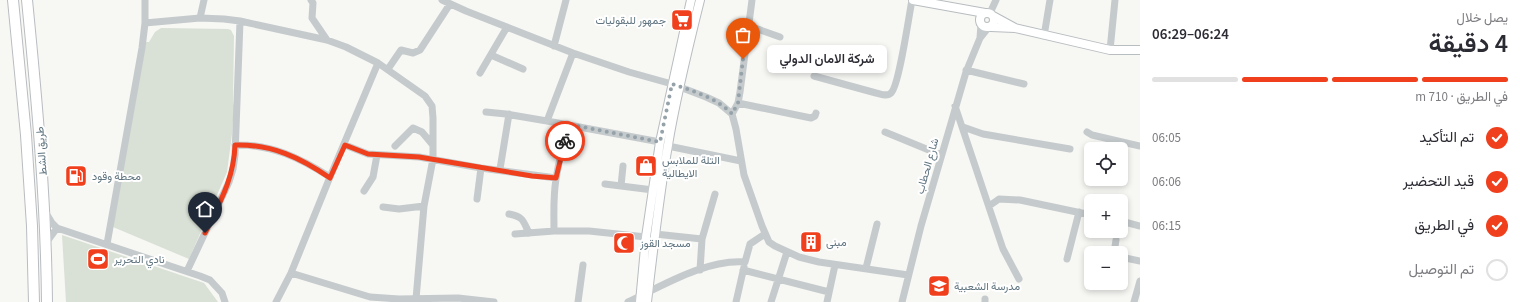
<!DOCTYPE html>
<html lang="ar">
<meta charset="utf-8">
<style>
:root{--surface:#fff;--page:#f2f2f3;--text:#2b2b33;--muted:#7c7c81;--line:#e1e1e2;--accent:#ef3f1c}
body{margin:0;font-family:"Source Sans 3",Vazirmatn,sans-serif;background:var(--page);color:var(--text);direction:rtl;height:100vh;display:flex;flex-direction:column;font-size:15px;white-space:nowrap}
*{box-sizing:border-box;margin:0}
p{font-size:13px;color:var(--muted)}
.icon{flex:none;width:22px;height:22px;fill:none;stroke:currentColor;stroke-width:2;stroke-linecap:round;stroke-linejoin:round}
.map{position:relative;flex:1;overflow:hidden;direction:ltr}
.sheet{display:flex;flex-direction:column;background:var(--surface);width:380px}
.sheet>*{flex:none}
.fabs{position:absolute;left:1084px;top:142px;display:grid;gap:8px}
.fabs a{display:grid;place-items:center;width:44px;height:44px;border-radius:6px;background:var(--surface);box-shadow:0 2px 6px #0003;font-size:20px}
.pin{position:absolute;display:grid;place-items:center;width:34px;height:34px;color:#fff;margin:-41px -17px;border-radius:50% 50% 50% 0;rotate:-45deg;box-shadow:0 0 4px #0007}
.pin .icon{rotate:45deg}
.courier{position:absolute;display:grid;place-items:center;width:40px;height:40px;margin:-20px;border:3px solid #ef3f1c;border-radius:50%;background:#fff;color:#222;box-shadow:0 1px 5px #0007}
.bubble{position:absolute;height:28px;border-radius:6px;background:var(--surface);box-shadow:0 2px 6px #0003;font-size:13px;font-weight:600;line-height:28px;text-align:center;direction:rtl}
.overview em{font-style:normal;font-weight:600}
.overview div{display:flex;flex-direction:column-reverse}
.overview{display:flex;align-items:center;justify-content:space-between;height:68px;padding:0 12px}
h1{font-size:26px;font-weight:600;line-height:30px}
.bar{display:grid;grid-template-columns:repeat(4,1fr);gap:6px 4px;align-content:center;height:48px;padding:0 12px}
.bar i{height:5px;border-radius:3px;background:var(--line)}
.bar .selected{background:var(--accent)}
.bar p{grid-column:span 4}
ol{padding:0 12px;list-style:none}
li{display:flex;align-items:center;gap:12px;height:44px}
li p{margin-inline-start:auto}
li .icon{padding:4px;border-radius:50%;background:var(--accent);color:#fff;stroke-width:4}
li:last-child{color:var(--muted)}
li i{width:22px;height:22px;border:2px solid var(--line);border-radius:50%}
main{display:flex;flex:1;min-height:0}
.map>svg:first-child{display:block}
.green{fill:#d9e0d5}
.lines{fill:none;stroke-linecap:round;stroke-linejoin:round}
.major-casing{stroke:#b8bdc0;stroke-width:10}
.highway-casing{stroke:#b9bdc0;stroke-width:12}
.minor{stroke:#c5cacc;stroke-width:7}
.major{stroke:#fff;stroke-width:8}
.highway{stroke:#fff;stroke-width:10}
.done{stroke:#95a2a9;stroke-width:4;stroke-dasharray:0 7.2}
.route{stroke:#ef3f1c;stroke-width:5}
.labels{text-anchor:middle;stroke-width:4;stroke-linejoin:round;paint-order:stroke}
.poi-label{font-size:11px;fill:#607581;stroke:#fff;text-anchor:start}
.street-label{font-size:11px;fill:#607581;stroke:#fff}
</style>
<main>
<section class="sheet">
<div class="overview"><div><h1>4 دقيقة</h1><p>يصل خلال</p></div><em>06:24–06:29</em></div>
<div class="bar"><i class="selected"></i><i class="selected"></i><i class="selected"></i><i></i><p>في الطريق · 710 m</p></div>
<ol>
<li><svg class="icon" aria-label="check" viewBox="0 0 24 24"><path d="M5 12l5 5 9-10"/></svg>تم التأكيد<p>06:05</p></li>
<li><svg class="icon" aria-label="check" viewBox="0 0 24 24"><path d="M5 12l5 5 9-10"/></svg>قيد التحضير<p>06:06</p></li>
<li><svg class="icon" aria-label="check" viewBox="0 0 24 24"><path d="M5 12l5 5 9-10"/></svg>في الطريق<p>06:15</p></li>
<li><i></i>تم التوصيل</li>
</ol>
</section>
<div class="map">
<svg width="1140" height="302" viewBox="0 0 1140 302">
<rect width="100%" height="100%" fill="#f7f7f4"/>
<path class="green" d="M 161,28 L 228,29 L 231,30 L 234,36 L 233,102 L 234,106 L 232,134 L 227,172 L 189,259 L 113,227 L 146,42 L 149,42 L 155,32 Z
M 62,235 L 204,283 L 218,302 L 66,302 Z"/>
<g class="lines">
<g class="major-casing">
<path id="major" d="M 913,0 L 985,13
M980 20a7 7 0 1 1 14 0a7 7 0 1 1-14 0Z
M 993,16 L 1015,28
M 991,27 L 1015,28 L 1110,50 L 1140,50
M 640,302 L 646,237 L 660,142 L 691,0
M 647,302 C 653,250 659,197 668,145 C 676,96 688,48 700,0"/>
</g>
<g class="highway-casing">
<path id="highway" d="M 13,0 L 26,135 L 32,226 L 34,302
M 27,0 C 37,101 46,201 47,302"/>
</g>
<path class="minor" d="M 311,0 L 313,3 L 312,18 L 327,40
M 442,0 L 466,11 L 573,53 L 629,72 L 672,84 L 706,97 L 719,103 L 732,114 L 736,129 L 744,175 L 762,226 L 769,242 L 775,246 L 799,257 L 819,262 L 908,275
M 990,13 L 996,0
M 200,18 L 204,0
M 145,23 L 200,18 L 224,19 L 240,21 L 327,40 L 346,47 L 378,63 L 425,96 L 432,106 L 433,118 L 433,159 L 424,206 L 416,299
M 749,26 L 780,37
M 1044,36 L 1050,0
M 980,38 L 981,24
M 554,46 L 566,0
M 1110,50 L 1115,0
M 573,53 L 547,121 L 660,142
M 491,55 L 523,69
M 388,69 L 401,50 L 413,53 L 420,50 L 450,4
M 966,70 L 1024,84
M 480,73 L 507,27
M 814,76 L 876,93 C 881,94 887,97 891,93 C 899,86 909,15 912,0
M 738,103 L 811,118 L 815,116 L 816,113
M 955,106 L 1003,249 L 1019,279
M 486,112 L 506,114 L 547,121
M 732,114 L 738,103 L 740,92 L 752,0
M 963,127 L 983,134 L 1070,149
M 885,132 L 941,155
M 1087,132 L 1092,135 L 1140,146
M 235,145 C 272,144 300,158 330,177 L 378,63
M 345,145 L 368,154 L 419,157 L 481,168 L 556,178
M 395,146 L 413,128 L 422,132 L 432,144
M 668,146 L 741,161
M 500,169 L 509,114
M 605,184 L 653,190
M 621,186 L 623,166
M 364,191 L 373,177 L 377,155
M 477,199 L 481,168
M 989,206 L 999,199 L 1020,200 L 1091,215
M 383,207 L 399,209 L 424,206
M 46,213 L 52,223 L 57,228 L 200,276 L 210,280 L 222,293 L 225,302
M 509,214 C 524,217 523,221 529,233
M 1121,221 L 1140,226
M 554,231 C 554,213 553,197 556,179 C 559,160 564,143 567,124
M 515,234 L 554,231 L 589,231 L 646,237
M 655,234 L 702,239
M 46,243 L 57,228
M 107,244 L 142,48 L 145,23 L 145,0
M 1114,253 L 1116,240
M 1121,257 L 1140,261
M 1067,259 L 1079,212
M 866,268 L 877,224
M 700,270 L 702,239 L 715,194
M 743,270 L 829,292
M 187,271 L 229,182 L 233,169 L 235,155 L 240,21
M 291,273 L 370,297 L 399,299 L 458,298 L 494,302
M 985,299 L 985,302
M 276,302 L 291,273 L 330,177
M 578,302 L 583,265
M 628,302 C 662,286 706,259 745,262 L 750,244 L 765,234
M 736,302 L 744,267
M 771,302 L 787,252
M 827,302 L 835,265
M 902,302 L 921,226 L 966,72 L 980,38 L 988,28
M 1134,302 L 1140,281"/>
<use href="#major" class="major"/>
<use href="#highway" class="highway"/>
</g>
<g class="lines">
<path class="done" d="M 565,141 L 567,124 L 660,142 L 672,84 C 693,91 717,98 732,114 L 738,103 L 743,59"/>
<path class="route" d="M 205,233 C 219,204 234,179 235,145 C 272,144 301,158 330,178 L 345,145 L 368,154 L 419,157 L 532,176 L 556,178 L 565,141"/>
</g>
<defs>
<g id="supermarket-square" transform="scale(1.15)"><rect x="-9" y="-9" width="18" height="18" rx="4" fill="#ef3f1c" stroke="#fff"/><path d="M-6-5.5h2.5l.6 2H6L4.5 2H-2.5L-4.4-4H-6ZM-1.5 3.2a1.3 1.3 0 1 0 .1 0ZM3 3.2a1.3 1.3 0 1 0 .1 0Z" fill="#fff"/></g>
<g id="shop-square" transform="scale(1.15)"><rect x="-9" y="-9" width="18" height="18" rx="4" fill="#ef3f1c" stroke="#fff"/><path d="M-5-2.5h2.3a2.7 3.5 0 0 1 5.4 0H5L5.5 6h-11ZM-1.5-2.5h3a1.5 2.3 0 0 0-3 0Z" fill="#fff"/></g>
<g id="fuel-square" transform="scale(1.15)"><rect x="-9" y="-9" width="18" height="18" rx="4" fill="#ef3f1c" stroke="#fff"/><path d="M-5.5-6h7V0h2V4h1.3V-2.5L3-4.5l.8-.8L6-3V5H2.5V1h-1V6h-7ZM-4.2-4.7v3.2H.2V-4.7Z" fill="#fff"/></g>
<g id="building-square" transform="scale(1.15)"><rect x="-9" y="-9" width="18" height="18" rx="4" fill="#ef3f1c" stroke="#fff"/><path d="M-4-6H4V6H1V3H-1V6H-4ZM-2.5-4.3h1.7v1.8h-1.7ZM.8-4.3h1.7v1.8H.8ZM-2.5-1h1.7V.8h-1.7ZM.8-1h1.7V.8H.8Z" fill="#fff"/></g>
<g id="mosque-square" transform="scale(1.15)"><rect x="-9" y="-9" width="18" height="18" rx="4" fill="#ef3f1c" stroke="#fff"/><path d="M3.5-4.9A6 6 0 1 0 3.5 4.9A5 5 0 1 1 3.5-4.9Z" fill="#fff"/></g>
<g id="stadium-square" transform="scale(1.15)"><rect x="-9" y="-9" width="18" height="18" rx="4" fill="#ef3f1c" stroke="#fff"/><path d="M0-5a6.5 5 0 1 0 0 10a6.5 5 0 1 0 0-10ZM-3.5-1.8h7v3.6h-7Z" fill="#fff"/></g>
<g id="school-square" transform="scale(1.15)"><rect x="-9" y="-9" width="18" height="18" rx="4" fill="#ef3f1c" stroke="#fff"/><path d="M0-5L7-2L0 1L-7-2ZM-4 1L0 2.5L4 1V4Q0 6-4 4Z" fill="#fff"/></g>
</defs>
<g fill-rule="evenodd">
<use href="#supermarket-square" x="682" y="20"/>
<use href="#shop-square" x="646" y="166"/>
<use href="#fuel-square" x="76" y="176"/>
<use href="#building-square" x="811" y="242"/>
<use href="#mosque-square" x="624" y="243"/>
<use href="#stadium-square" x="98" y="259"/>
<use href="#school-square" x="939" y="286"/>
</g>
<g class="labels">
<g class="poi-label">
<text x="666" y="24" text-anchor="end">جمهور للبقوليات</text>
<text x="662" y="164">التلة للملابس<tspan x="662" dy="13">الايطالية</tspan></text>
<text x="92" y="180">محطة وقود</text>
<text x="826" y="246">مبنى</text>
<text x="640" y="247">مسجد القوز</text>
<text x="114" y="263">نادي التحرير</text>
<text x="954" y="290">مدرسة الشعبية</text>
</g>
<g class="street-label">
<text transform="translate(41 151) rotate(-94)" y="4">طريق الشط</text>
<text transform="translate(927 166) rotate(-74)" y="4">شارع الحطاب</text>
</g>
</g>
</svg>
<div class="fabs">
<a><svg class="icon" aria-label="locate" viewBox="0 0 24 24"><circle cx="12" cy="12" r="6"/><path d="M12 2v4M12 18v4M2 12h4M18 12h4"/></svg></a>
<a>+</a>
<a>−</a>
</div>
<div class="pin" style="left:743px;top:59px;background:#ea580c"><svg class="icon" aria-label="bag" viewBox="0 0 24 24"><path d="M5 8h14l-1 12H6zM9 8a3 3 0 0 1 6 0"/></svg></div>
<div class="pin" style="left:205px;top:233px;background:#1f2937"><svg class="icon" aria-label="home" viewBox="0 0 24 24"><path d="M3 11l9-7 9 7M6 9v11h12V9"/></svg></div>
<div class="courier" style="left:565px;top:141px"><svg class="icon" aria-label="bike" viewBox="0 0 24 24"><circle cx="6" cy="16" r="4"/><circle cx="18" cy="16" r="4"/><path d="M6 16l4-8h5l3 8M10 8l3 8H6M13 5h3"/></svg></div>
<div class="bubble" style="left:767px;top:45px;width:120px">شركة الامان الدولي</div>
</div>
</main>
